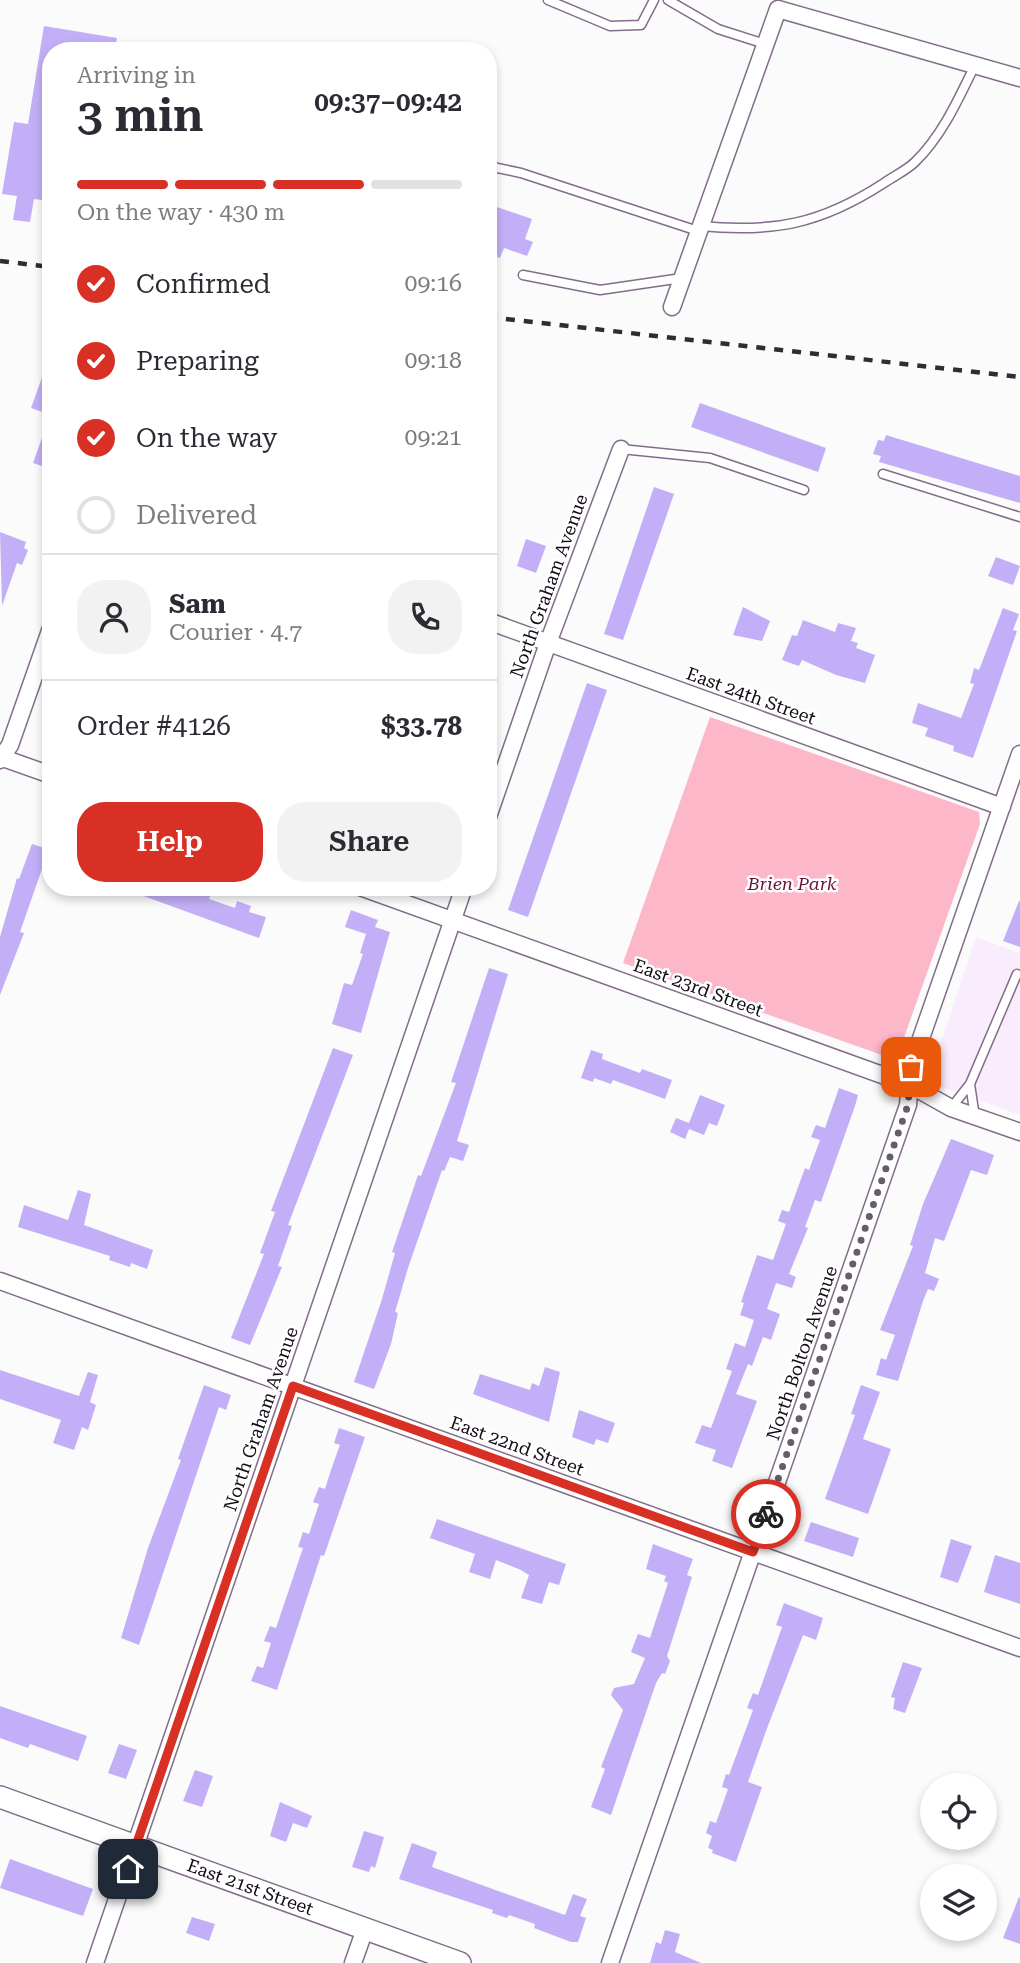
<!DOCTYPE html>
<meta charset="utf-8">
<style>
:root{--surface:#fff;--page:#f2f2f3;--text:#2b2b33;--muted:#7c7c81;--line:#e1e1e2;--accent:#d93025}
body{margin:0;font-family:"Roboto Serif",serif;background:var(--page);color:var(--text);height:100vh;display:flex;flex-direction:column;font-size:26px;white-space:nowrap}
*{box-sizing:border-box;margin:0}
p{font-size:23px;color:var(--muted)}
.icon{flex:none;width:38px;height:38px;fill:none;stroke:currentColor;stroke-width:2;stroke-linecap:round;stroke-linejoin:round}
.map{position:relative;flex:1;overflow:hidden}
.drawer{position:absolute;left:42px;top:42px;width:455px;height:854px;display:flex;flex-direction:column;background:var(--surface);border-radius:28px;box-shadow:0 4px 10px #0003}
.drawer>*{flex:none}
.fabs{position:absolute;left:920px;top:1773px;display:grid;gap:14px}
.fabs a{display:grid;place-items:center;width:77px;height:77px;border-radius:50%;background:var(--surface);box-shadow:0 4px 10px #0003;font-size:35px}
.pin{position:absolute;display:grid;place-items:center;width:60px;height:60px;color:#fff;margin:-30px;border-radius:14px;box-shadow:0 4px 10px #0006}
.courier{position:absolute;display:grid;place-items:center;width:70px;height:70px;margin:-35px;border:5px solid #d93025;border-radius:50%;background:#fff;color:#222;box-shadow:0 2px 9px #0007}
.summary em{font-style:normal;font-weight:600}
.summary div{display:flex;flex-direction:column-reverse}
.summary{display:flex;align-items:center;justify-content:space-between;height:119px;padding:0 35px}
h1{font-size:46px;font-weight:600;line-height:52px}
.bar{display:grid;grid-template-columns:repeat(4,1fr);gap:10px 7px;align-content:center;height:84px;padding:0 35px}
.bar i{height:9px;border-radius:5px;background:var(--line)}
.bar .active{background:var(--accent)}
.bar p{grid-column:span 4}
.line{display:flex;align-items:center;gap:18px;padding:0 35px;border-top:2px solid var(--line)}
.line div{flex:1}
.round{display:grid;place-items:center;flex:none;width:74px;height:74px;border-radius:28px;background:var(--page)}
ol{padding:0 35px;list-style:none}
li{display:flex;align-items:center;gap:21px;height:77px}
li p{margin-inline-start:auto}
li .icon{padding:7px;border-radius:50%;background:var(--accent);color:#fff;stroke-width:4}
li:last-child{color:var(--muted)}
li i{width:38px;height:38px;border:4px solid var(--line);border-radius:50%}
.primary-button{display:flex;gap:14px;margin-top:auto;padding:14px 35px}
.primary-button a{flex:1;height:80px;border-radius:28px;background:var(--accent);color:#fff;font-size:28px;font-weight:600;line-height:80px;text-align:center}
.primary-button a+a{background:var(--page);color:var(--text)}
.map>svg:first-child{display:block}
.built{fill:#f9edfd}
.green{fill:#fcb7c9}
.building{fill:#c3aff7}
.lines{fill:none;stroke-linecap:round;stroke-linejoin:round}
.lane-casing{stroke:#836d89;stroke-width:11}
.street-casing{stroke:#836d89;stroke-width:19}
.secondary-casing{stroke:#836d89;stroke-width:24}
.lane{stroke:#fff;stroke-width:8}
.street{stroke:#fff;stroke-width:16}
.secondary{stroke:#fff;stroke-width:21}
.rail{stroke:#322b33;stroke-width:4.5;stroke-dasharray:9 9;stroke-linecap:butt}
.done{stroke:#645e65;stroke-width:7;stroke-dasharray:0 12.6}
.route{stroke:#d93025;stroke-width:9}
.labels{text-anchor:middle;stroke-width:5;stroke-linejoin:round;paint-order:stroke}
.street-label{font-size:18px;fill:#120a14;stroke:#fff}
.park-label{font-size:18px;font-style:italic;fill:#6b1137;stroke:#fff}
</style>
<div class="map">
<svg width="1020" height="1963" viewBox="0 0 1020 1963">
<rect width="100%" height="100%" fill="#fbfbfb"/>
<path class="built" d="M 976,937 L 1020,953 L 1020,1115 L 928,1082 Z"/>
<path class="green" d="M 710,717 L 979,812 L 980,824 L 896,1060 L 623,963 Z"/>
<path class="building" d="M 44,26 L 117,38 L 115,51 L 51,51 L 51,201 L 34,199 L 30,222 L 13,220 L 17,196 L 2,194 L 14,122 L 28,124 Z
M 488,204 L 532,219 L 525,239 L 533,242 L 527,256 L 504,248 L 500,258 L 488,254 Z
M 49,358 L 51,358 L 51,415 L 31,408 Z
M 700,403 L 826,448 L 818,472 L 691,427 Z
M 49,418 L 51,419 L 51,469 L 33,463 Z
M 886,435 L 1020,476 L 1020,503 L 879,462 L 881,456 L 873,454 L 878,440 L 884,441 Z
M 654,487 L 674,494 L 623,640 L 604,634 Z
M 0,532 L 26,542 L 24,548 L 28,550 L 22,565 L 17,563 L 2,606 Z
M 526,539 L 546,546 L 536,573 L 517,566 Z
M 996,557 L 1020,566 L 1013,585 L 988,576 Z
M 743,607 L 770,621 L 762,641 L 733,635 Z
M 1003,608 L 1019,614 L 1013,630 L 1017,631 L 973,758 L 953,751 L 954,746 L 925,736 L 928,728 L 912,723 L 918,703 L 961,718 L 974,684 L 970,683 L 974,668 L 979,670 Z
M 803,620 L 835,632 L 838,623 L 856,628 L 851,641 L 858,643 L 856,648 L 875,655 L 865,683 L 836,675 L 802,660 L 799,666 L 782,660 L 792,635 L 797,636 Z
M 587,683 L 607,690 L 528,917 L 508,910 Z
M 32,844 L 51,850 L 51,872 L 42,869 L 20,932 L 24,933 L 0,995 L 0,937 L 17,878 L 19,879 Z
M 119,887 L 173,887 L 194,895 L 199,889 L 211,894 L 209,899 L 235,908 L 237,901 L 251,906 L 249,912 L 266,917 L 259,938 Z
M 1019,901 L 1020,901 L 1020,947 L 1003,941 Z
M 351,910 L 378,920 L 375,927 L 390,932 L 361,1033 L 332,1024 L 344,983 L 352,985 L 363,954 L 360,953 L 366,934 L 345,927 Z
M 489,968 L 508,974 L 457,1141 L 469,1145 L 463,1161 L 450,1157 L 444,1171 L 442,1170 L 408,1268 L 395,1312 L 398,1313 L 391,1344 L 374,1389 L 354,1382 L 382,1299 L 395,1253 L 392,1252 L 418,1175 L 421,1176 L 456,1083 L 451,1082 Z
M 333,1048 L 353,1055 L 288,1225 L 292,1226 L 278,1266 L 282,1267 L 250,1345 L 231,1338 L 264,1254 L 260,1253 L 275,1212 L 271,1211 Z
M 591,1050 L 603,1054 L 602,1059 L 640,1073 L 642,1069 L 672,1080 L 665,1099 L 613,1080 L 611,1084 L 594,1078 L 593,1082 L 581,1078 Z
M 839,1088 L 858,1095 L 855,1106 L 821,1202 L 815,1200 L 805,1227 L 808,1228 L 789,1274 L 796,1277 L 792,1288 L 776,1283 L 767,1309 L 780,1314 L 771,1340 L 763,1337 L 752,1366 L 748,1364 L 736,1394 L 757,1401 L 732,1468 L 712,1461 L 716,1450 L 695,1443 L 702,1425 L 711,1428 L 732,1371 L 726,1369 L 735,1343 L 745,1347 L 754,1320 L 740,1315 L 744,1303 L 741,1302 L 757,1255 L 773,1260 L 786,1224 L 778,1221 L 782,1210 L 789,1212 L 805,1168 L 809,1170 L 820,1140 L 811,1137 L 816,1125 L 825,1128 Z
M 700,1095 L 725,1105 L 717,1126 L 709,1123 L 704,1135 L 689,1129 L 685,1139 L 670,1132 L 676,1118 L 689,1123 Z
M 951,1139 L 994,1155 L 987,1175 L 971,1170 L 944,1241 L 935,1238 L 925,1273 L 939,1279 L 934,1291 L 928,1289 L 923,1301 L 898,1381 L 876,1375 L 881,1358 L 886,1360 L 895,1335 L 880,1330 L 913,1246 L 910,1245 L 923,1204 Z
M 78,1190 L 91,1194 L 84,1225 L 153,1250 L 147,1269 L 131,1263 L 130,1267 L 109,1260 L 110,1256 L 18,1227 L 24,1205 L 68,1220 Z
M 545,1367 L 560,1372 L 549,1422 L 473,1394 L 480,1374 L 530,1390 L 532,1383 L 539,1386 Z
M 0,1370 L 79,1396 L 88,1372 L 98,1375 L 90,1402 L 96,1405 L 88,1430 L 82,1427 L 74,1450 L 53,1443 L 61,1420 L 0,1399 Z
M 204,1385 L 231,1395 L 226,1410 L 219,1407 L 139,1645 L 121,1638 L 148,1548 L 181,1460 L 178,1459 Z
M 861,1385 L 880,1392 L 863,1439 L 891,1449 L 868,1514 L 825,1499 L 855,1415 L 851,1414 Z
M 579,1410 L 615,1423 L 608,1443 L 596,1439 L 594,1445 L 572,1437 Z
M 339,1428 L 365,1437 L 324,1556 L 321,1555 L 277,1690 L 251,1681 L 257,1666 L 263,1668 L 271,1643 L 264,1641 L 270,1626 L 276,1628 L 303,1548 L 298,1547 L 303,1532 L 309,1534 L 319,1504 L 313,1502 L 319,1487 L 325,1489 L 333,1464 L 340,1445 L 334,1443 Z
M 437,1519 L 566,1564 L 559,1585 L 549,1582 L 542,1604 L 521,1598 L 529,1575 L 521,1570 L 496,1560 L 490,1579 L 469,1572 L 475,1554 L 430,1538 Z
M 811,1522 L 859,1538 L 853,1557 L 804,1541 Z
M 951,1539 L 972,1546 L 958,1583 L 940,1577 Z
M 653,1544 L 693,1559 L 687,1575 L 692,1577 L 667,1656 L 670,1661 L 665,1674 L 662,1673 L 656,1683 L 611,1815 L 591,1807 L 605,1769 L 601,1767 L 623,1710 L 611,1695 L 614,1688 L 634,1684 L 645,1658 L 631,1652 L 638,1634 L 650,1638 L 668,1583 L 664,1581 L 666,1576 L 646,1569 Z
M 995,1555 L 1020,1563 L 1020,1604 L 984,1592 Z
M 784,1603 L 823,1618 L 816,1640 L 803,1635 L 766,1731 L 748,1782 L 762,1787 L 736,1862 L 712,1853 L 713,1850 L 708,1848 L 712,1836 L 706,1833 L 710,1821 L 716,1823 L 728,1789 L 722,1787 L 726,1774 L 729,1775 L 753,1710 L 747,1708 L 753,1693 L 758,1695 L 782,1627 L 776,1625 Z
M 903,1662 L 922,1668 L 905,1713 L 893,1709 L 895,1698 L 891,1697 Z
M 0,1706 L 87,1736 L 78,1761 L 30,1744 L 28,1748 L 0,1738 Z
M 119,1744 L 137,1750 L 126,1779 L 108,1773 Z
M 195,1770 L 213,1776 L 202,1807 L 183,1801 Z
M 280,1802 L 312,1816 L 307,1828 L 293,1823 L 286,1842 L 270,1836 Z
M 364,1831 L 384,1837 L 375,1868 L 371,1866 L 369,1872 L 352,1867 Z
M 412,1843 L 437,1852 L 432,1867 L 565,1915 L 573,1894 L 587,1899 L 580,1916 L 586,1918 L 578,1942 L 571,1942 L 534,1928 L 535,1924 L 509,1915 L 507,1918 L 492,1913 L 493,1910 L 399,1879 Z
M 10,1859 L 93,1889 L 83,1916 L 0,1888 Z
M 1019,1897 L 1020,1898 L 1020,1944 L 1003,1938 Z
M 192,1917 L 215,1924 L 209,1941 L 186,1933 Z
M 665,1930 L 680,1934 L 675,1952 L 701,1963 L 650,1963 L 656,1942 L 661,1944 Z"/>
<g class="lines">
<g class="lane-casing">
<path id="lane" d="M 548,0 L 610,26 L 641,25 L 654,0
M 668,0 L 718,29 L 765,44
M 488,166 L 521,173 L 698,231
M 700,226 C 774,233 821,224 884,183 C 894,176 907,170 915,162 C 942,136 959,98 975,65
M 523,275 L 600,290 L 682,278
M 621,449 L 710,458 L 804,490
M 883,474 L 1020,517
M 970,1084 L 975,1117
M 951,1108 L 970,1084 L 1017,974"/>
</g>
<g class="street-casing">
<path id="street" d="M 672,307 L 778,9 L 1020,78
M 488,621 L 1002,807
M 0,757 L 51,775
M 0,760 L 10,745 L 51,628
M 488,817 L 548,643 L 621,449
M 360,887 L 910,1085 L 951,1108 L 1020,1132
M 0,1281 L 1020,1648
M 95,1963 L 464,887
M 353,1963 L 365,1929
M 610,1963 L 908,1105 L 911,1067 L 1020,754"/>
</g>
<g class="secondary-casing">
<g id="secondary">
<path id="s1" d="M 0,1797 L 460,1963"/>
</g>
</g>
<use href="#lane" class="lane"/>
<use href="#street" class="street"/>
<use href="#secondary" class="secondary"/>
<path class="rail" d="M 0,261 L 51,267
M 488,317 L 1020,377"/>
</g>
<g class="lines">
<path class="done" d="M 766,1514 L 908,1105 L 911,1067"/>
<path class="route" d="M 128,1869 L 293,1386 L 753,1552 L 766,1514"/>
</g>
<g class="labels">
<g class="street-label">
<text transform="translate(549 586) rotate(-70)" y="6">North Graham Avenue</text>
<text transform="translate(751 696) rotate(20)" y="6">East 24th Street</text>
<text transform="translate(698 988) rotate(20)" y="6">East 23rd Street</text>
<text transform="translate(802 1353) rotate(-71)" y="6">North Bolton Avenue</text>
<text transform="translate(261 1419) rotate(-71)" y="6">North Graham Avenue</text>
<text transform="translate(517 1446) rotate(20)" y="6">East 22nd Street</text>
<text dy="6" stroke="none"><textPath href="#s1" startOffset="266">East 21st Street</textPath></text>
</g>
<g class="park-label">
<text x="792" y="890">Brien Park</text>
</g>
</g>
</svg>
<div class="fabs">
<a><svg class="icon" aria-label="locate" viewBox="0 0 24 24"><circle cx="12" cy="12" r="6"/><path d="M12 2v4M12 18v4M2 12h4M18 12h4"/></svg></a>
<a><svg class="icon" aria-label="layers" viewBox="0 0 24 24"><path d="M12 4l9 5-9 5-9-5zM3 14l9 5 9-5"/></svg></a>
</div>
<div class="pin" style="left:911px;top:1067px;background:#ea580c"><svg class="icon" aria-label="bag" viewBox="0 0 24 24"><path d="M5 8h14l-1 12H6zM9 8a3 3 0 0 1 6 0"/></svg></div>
<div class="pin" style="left:128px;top:1869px;background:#1f2937"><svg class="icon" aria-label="home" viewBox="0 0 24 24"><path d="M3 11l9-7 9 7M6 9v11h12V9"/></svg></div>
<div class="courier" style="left:766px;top:1514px"><svg class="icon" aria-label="bike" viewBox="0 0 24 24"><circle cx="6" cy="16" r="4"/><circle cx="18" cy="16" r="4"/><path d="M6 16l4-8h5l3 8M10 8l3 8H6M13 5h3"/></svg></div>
<section class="drawer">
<div class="summary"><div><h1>3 min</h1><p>Arriving in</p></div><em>09:37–09:42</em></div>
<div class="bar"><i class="active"></i><i class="active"></i><i class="active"></i><i></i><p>On the way · 430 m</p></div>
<ol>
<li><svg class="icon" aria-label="check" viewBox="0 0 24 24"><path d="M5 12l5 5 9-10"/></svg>Confirmed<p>09:16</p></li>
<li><svg class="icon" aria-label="check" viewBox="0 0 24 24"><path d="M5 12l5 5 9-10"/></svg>Preparing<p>09:18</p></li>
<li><svg class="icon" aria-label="check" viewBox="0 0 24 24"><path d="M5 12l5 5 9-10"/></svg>On the way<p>09:21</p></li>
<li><i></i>Delivered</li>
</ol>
<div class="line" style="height:126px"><a class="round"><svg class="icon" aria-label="person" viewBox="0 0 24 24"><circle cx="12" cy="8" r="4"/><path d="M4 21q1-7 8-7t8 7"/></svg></a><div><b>Sam</b><p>Courier · 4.7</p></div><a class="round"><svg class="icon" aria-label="phone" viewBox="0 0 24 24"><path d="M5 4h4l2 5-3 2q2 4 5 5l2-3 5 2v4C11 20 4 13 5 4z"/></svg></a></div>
<div class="line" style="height:91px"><div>Order #4126</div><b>$33.78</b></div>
<div class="primary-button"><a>Help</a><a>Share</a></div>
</section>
</div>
